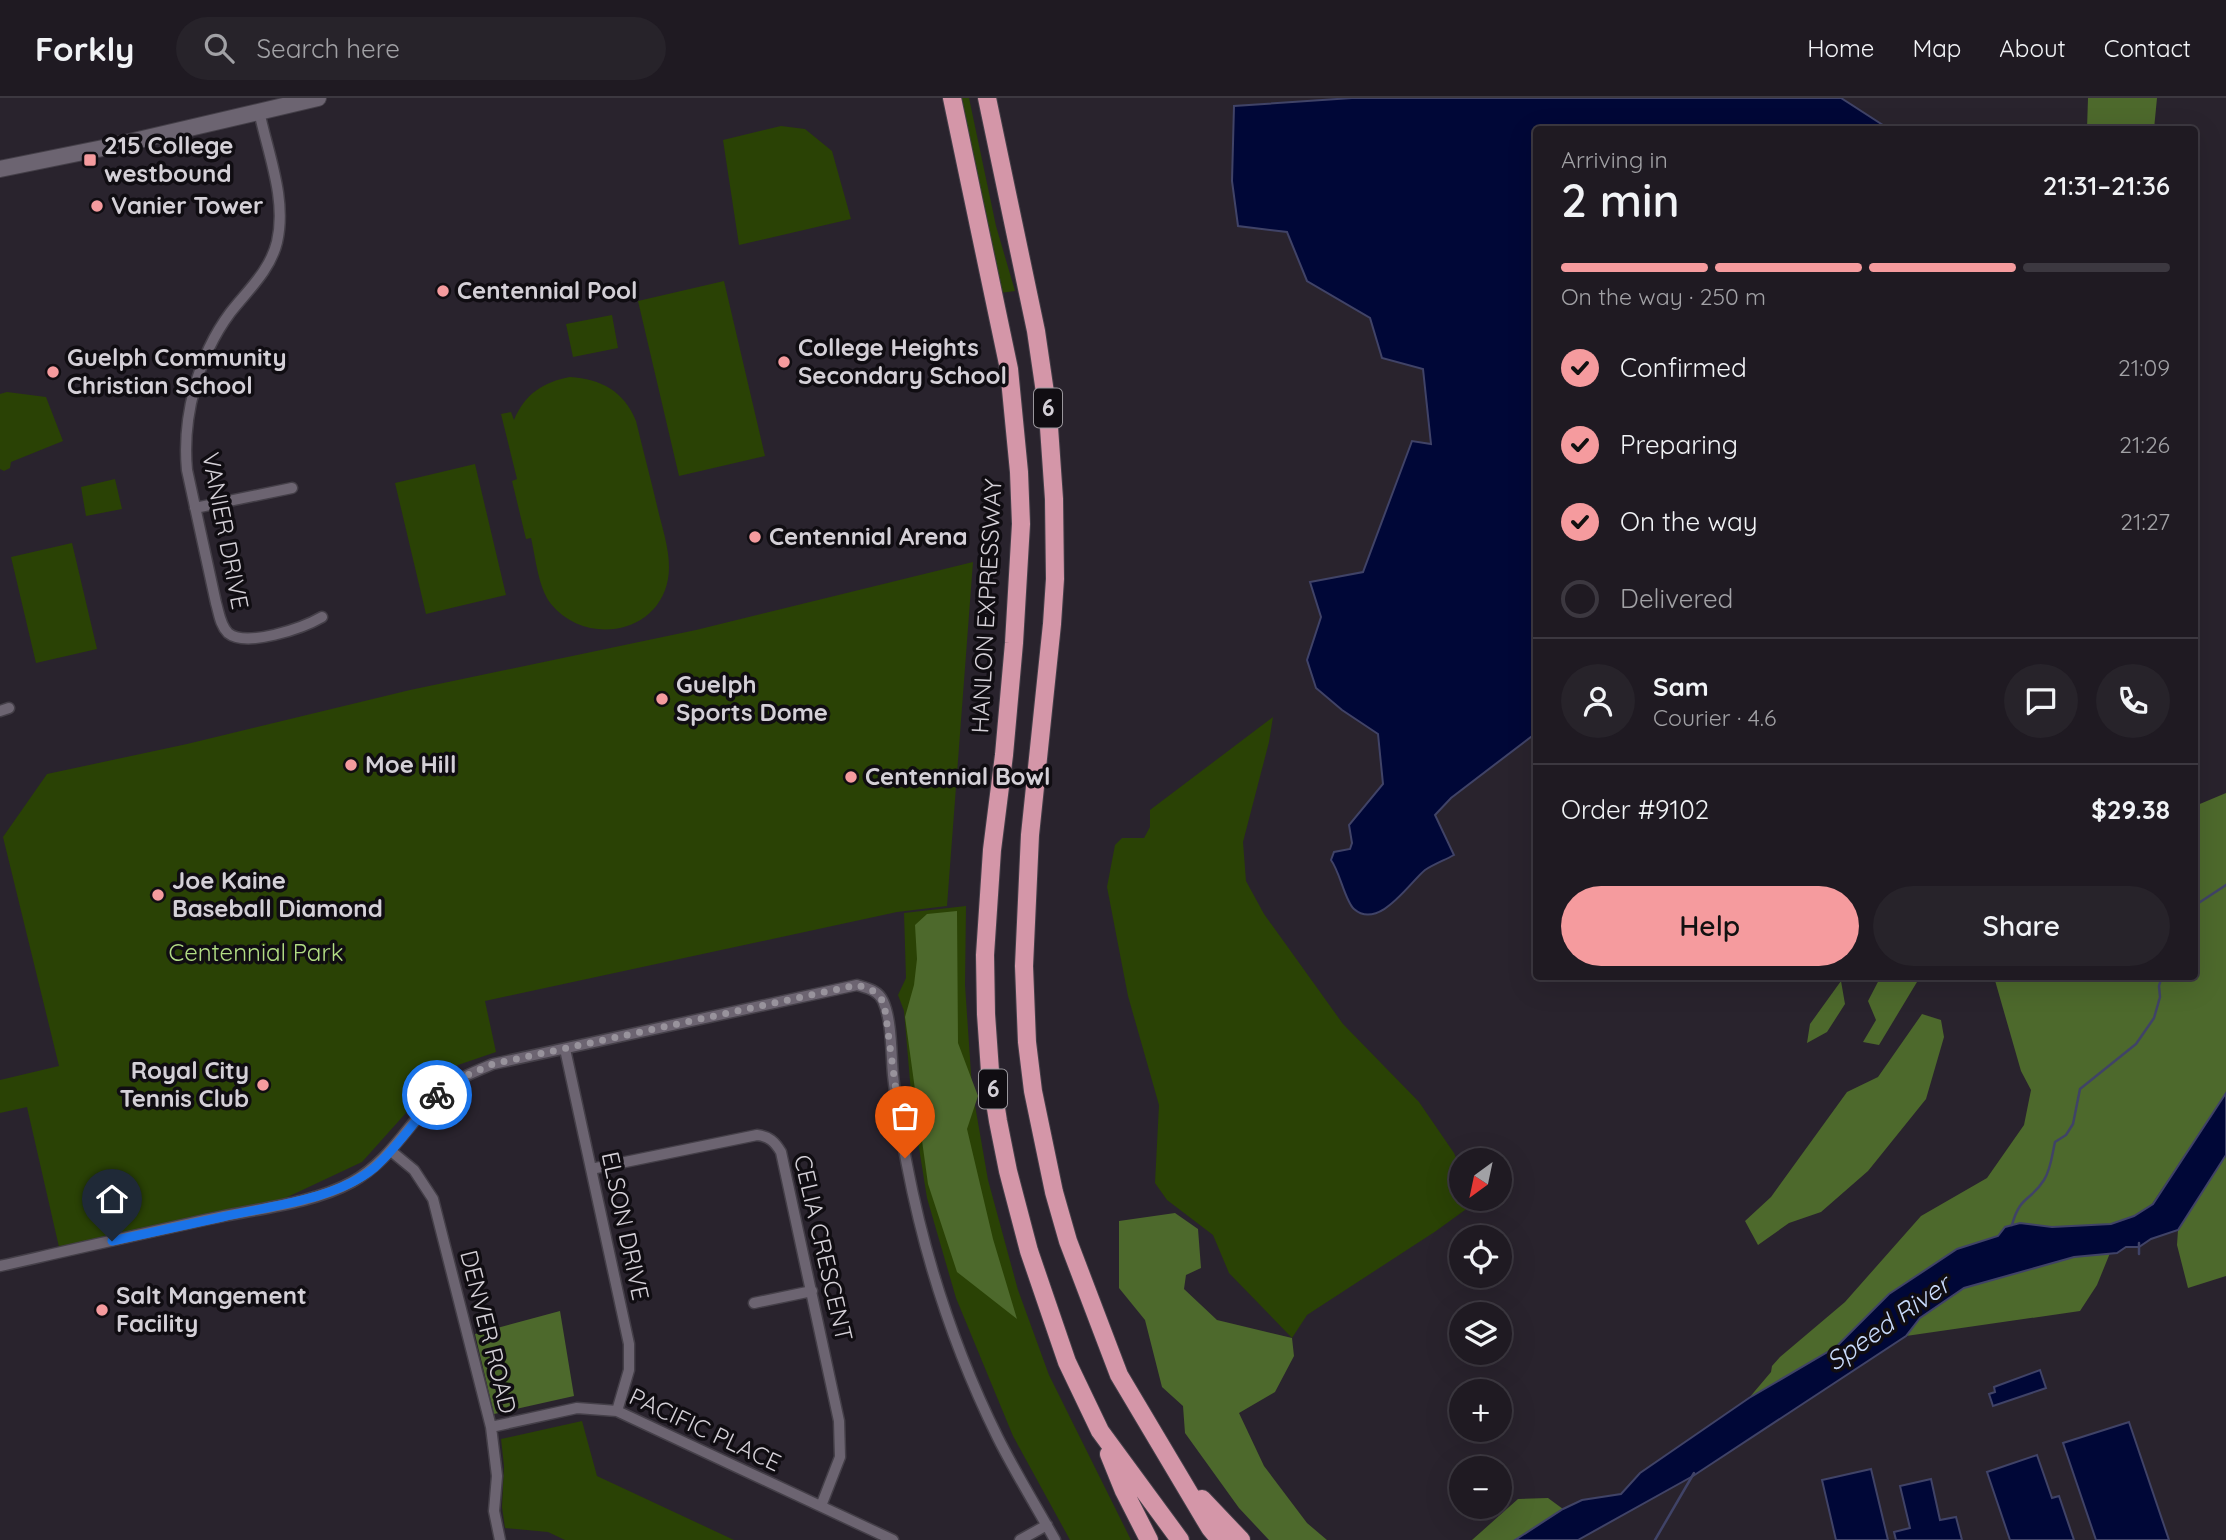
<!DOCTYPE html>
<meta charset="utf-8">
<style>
:root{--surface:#1f1a22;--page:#27232a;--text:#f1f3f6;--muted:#a1a1a5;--line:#3c3840;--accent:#f59b9e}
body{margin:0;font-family:Quicksand,sans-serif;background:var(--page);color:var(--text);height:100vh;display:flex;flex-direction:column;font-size:26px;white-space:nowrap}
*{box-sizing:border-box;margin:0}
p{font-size:23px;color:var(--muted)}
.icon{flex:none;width:38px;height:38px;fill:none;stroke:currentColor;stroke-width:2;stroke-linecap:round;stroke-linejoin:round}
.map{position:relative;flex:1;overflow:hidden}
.drawer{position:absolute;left:1533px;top:28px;width:665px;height:854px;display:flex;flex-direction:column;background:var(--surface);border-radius:7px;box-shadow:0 7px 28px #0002,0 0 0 2px var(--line)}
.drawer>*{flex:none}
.needle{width:46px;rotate:213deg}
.fabs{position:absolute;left:1449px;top:1050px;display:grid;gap:14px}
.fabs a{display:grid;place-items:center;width:63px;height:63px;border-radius:50%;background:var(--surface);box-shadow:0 7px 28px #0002,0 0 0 2px var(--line);font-size:35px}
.pin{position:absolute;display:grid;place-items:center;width:60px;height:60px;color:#fff;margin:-72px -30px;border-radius:50% 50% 50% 0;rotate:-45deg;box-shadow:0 0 7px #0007}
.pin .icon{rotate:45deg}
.courier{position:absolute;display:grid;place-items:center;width:70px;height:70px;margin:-35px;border:5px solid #1a73e8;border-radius:50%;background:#fff;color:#222;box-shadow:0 2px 9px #0007}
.head em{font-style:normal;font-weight:600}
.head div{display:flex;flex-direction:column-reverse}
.head{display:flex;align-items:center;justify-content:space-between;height:119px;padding:0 28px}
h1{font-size:46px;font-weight:600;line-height:52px}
.bar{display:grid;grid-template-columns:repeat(4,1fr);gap:10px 7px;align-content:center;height:84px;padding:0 28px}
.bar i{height:9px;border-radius:5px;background:var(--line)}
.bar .selected{background:var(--accent)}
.bar p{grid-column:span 4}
.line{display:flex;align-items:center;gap:18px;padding:0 28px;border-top:2px solid var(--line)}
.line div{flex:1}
.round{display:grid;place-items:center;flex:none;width:74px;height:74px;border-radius:37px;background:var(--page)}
ol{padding:0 28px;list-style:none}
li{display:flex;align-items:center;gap:21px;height:77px}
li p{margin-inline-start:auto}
li .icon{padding:7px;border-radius:50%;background:var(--accent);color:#111;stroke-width:4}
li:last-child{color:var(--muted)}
li i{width:38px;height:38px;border:4px solid var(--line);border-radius:50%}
.primary-button{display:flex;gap:14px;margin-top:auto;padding:14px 28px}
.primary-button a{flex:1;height:80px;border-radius:42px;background:var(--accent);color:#111;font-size:28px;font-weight:600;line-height:80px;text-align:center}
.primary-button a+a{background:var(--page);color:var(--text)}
header{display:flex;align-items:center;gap:42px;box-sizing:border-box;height:98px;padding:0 35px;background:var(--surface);border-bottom:2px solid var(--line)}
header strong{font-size:33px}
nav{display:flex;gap:38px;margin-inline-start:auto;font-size:24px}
.search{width:490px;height:63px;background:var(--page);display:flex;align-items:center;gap:18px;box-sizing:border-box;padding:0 24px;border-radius:38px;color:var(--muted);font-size:26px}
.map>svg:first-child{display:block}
.green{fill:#2a4205}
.forest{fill:#4d692c}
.water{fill:#000737;stroke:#404367;stroke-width:2}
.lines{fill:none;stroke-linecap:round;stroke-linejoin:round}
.stream{stroke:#404367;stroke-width:2.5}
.minor-casing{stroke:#443f48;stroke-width:13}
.secondary-casing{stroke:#443f48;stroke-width:18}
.trunk-casing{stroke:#443f48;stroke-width:20}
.minor{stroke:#6c6471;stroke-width:10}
.secondary{stroke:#6c6471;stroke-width:16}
.trunk{stroke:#d496a8;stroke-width:18}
.done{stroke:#98939c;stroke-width:7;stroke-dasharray:0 12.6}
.route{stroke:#1a73e8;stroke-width:9}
.poi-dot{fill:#f59b9e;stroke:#100d12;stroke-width:2.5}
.labels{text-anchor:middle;stroke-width:7;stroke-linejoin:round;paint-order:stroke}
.shield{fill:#100d12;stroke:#99969c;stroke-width:2}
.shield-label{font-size:23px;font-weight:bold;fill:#d4d0d7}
.poi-label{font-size:24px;font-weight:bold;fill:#d4d0d7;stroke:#100d12;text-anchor:start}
.street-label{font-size:24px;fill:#d4d0d7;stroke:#100d12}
.park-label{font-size:24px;fill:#b2dd84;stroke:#100d12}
.water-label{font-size:26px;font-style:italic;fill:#c8dafb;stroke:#100d12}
</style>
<header>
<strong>Forkly</strong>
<div class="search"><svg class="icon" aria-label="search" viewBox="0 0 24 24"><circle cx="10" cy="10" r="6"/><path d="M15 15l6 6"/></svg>Search here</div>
<nav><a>Home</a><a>Map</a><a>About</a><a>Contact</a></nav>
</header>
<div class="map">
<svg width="2226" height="1442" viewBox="0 0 2226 1442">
<rect width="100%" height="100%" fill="#29232d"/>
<path class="green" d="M 959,0 L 969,0 L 996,128 L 1015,193 L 1000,195 Z
M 781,28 L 805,31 L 832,53 L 851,121 L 739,147 L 723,42 Z
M 724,183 L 765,358 L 679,378 L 638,203 Z
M 612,217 L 618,250 L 573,259 L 566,226 Z
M 570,279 C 601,281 624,293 636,323 C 643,352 651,382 658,412 C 663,433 672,458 668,481 C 658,537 585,548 551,506 C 538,489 536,461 531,440 L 526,441 L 512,383 L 517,381 L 501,316 L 511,314 L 514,322 C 525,296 543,284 570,279 Z
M 7,294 L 46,299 L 63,343 L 11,364 L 10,370 L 4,373 L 0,371 L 0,296 Z
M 475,366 L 506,497 L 426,516 L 395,385 Z
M 115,381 L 122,411 L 86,418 L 81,389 Z
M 72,445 L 97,551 L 36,565 L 11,459 Z
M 973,464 L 947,808 L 897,814 L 485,903 L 496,954 L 458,967 L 431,987 L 362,1064 L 249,1117 L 59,1149 L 27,1009 L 0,1015 L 0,982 L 59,968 L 3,739 L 47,676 L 187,646 L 410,592 L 696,532 Z
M 1273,619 L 1269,644 L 1243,744 L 1246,783 L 1264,816 L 1343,926 L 1419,1004 L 1454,1055 L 1461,1071 L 1461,1101 L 1474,1101 L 1476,1104 L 1436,1133 L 1307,1217 L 1292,1240 L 1229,1175 L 1213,1137 L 1167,1102 L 1155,1085 L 1159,1007 L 1128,898 L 1107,789 L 1115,747 L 1122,740 L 1144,740 L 1150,729 L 1150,712 Z
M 966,808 L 965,887 L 972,990 L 988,1082 L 1018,1192 L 1049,1277 L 1131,1442 L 1070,1442 L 1013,1338 L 956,1200 L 927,1100 L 912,1006 L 904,913 L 898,897 L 906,880 L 904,815 Z
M 582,1323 L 597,1378 L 734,1442 L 565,1442 L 548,1434 L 505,1430 L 502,1409 L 504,1368 L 501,1341 Z"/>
<path class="forest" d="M 2088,0 L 2157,0 L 2154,31 L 2087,31 Z
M 2226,695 L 2226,995 L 2152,1106 L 2134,1118 L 2111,1126 L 2052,1129 L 2020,1125 L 2005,1129 L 1998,1138 L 1957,1151 L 1889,1196 L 1836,1249 L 1749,1300 L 1771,1274 L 1772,1268 L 1780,1259 L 1845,1204 L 1921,1118 L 1987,1080 L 2024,1027 L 2031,992 L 2021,973 L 1994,879 L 2194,878 L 2195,708 Z
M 957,813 L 958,945 L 978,998 L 967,1031 L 993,1141 L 1017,1221 L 957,1174 L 928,1086 L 905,919 L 914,887 L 917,861 L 915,827 L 927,816 Z
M 1881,878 L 1920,879 L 1879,947 L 1863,944 L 1876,922 L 1868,903 Z
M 1841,883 L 1845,906 L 1827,934 L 1807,945 L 1810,926 Z
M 1922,916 L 1941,922 L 1944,939 L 1926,1001 L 1868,1073 L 1821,1114 L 1789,1125 L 1758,1147 L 1745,1123 L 1771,1099 L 1847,994 L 1878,979 Z
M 2226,1057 L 2226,1178 L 2188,1190 L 2177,1147 L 2178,1132 Z
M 1175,1115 L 1198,1131 L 1201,1170 L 1186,1177 L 1184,1191 L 1217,1222 L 1292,1240 L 1294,1258 L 1275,1294 L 1239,1315 L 1264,1368 L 1307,1425 L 1327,1442 L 1269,1442 L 1239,1410 L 1185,1335 L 1183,1308 L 1162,1289 L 1145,1222 L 1119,1190 L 1119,1123 Z
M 2110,1155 L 2097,1187 L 2080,1213 L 1906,1238 L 1920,1220 L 1964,1190 L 2038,1167 L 2074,1159 Z
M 560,1213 L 574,1298 L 494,1316 L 475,1236 Z
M 1548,1400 L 1563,1411 L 1515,1442 L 1472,1442 L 1518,1401 Z"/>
<path class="water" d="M 1352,0 L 1841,0 L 1889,31 L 1536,32 L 1536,635 L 1451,700 L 1435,717 L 1454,757 C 1445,762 1434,766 1425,772 C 1410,784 1379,833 1354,811 C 1345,803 1340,774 1331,762 L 1334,754 L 1350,751 L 1352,745 L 1349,727 L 1383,686 L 1378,636 L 1342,612 L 1316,590 L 1307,562 L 1321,519 L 1310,484 L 1363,474 L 1412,343 L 1431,346 L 1423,271 L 1382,260 L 1370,220 L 1307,183 L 1287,134 L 1238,128 L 1232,83 L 1234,8 Z
M 2226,995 L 2226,1057 L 2178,1132 L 2151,1141 L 2139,1149 L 2126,1149 L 2117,1155 L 2074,1159 L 1964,1190 L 1920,1220 L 1906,1238 L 1693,1378 L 1578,1442 L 1515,1442 L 1563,1411 L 1582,1402 L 1621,1396 L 1640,1375 L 1749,1300 L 1836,1249 L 1889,1196 L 1957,1151 L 1998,1138 L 2005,1129 L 2020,1125 L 2052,1129 L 2111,1126 L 2134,1118 L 2153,1106 Z
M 2040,1272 L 2046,1290 L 1993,1308 L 1989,1296 L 1995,1294 L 1994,1289 Z
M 2129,1324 L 2169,1442 L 2096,1442 L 2063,1345 Z
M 2037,1357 L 2052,1400 L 2059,1398 L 2074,1442 L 2010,1442 L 1987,1374 Z
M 1871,1371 L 1888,1442 L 1836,1442 L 1822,1382 Z
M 1931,1381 L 1940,1422 L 1956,1419 L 1962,1442 L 1896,1442 L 1894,1434 L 1910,1430 L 1900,1388 Z"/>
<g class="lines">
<path class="stream" d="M 2194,808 L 2226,787
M 2012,1127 C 2020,1097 2031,1103 2044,1082 C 2051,1071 2052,1057 2055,1044 L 2066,1037 L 2073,1026 L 2080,991 L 2136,946 L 2154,920 L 2160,899 L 2159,888 L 2162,878
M 2139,1156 L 2139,1145
M 1655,1442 L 1694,1375"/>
<g class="minor-casing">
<path id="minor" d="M 259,13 C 268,56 287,101 277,144 C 270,173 247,193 230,215 C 198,258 182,319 187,372 L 216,505 C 219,515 220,527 228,535 C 246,550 303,530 322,519
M 195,410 L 292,390
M 0,613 L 9,610
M 565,951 L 629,1246 L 629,1272 L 617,1313
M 391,1053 L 414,1072 L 433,1101 L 491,1329 L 497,1378 L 494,1413 L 500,1442
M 591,1071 L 757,1037 C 769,1038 775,1044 781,1054 L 839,1323 L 840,1359 L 821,1408
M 0,1168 C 75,1151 149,1134 224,1118 C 264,1110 316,1104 352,1084 C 390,1063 408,1026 438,997 C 453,982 474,974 493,966 L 857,887 C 867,890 878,892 883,903 C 892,922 891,956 893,977 C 896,1007 901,1037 907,1067 C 925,1161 955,1253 998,1340 C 1015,1374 1036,1408 1055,1442
M 754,1205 L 812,1193
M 491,1329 L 577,1310 L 617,1313 L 893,1442
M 1020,1442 L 1047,1427"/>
</g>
<g class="secondary-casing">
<path id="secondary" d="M 0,71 L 108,49 L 318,0"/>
</g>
<g class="trunk-casing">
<path id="trunk" d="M 952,0 L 1009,271 L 1019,374 L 1021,426 L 1014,545 L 1004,657 L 992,752 L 985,857 L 986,916 L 990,973 L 998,1023 L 1008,1073 L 1029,1153 L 1067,1264 L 1100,1333 L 1180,1442
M 987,0 L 1036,233 L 1048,315 L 1054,401 L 1055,481 L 1052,526 L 1030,737 L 1024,868 L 1027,944 L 1033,993 L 1054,1094 L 1068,1143 L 1119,1277 L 1210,1430 L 1220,1442
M 1109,1356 L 1124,1393 L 1149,1442
M 1202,1401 L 1241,1442"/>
</g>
<use href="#minor" class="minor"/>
<use href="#secondary" class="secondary"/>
<use href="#trunk" class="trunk"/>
</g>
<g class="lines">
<path class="done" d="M 437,997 L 465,978 L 493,966 L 857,887 L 872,892 L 884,904 L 905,1060"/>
<path class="route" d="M 112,1143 C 149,1135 185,1127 222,1119 C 270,1108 335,1102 374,1070 C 398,1049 416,1021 437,997"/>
</g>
<g class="poi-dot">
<rect x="83" y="55" width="14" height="14" rx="3.5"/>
<circle cx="97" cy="108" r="7"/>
<circle cx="443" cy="193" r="7"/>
<circle cx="784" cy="264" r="7"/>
<circle cx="53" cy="274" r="7"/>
<circle cx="755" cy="439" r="7"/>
<circle cx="662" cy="601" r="7"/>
<circle cx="351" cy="667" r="7"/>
<circle cx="851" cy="679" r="7"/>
<circle cx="158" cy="797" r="7"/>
<circle cx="263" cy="987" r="7"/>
<circle cx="102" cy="1212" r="7"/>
</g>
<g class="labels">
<g class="shield">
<rect x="1034" y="290.5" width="28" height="39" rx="5"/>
<rect x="979" y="971.5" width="28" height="39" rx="5"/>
</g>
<g class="shield-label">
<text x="1048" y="318">6</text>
<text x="993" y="999">6</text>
</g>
<g class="poi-label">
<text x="104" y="56">215 College<tspan x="104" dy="28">westbound</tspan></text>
<text x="111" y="116">Vanier Tower</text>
<text x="457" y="201">Centennial Pool</text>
<text x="798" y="258">College Heights<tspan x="798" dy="28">Secondary School</tspan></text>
<text x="67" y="268">Guelph Community<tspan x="67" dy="28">Christian School</tspan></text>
<text x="769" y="447">Centennial Arena</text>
<text x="676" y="595">Guelph<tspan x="676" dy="28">Sports Dome</tspan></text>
<text x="365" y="675">Moe Hill</text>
<text x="865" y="687">Centennial Bowl</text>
<text x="172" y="791">Joe Kaine<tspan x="172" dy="28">Baseball Diamond</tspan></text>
<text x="249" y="981" text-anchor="end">Royal City<tspan x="249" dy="28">Tennis Club</tspan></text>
<text x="116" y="1206">Salt Mangement<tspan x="116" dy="28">Facility</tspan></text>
</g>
<g class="street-label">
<text transform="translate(225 433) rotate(79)" y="8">VANIER DRIVE</text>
<text transform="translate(987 508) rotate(-87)" y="8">HANLON EXPRESSWAY</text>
<text transform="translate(625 1128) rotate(78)" y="8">ELSON DRIVE</text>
<text transform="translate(823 1150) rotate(77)" y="8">CELIA CRESCENT</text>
<text transform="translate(488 1234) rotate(76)" y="8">DENVER ROAD</text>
<text transform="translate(705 1332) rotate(25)" y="8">PACIFIC PLACE</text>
</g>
<g class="park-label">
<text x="256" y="863">Centennial Park</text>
</g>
<g class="water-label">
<text transform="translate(1888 1225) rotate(-35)" y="9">Speed River</text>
</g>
</g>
</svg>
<div class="fabs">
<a><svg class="needle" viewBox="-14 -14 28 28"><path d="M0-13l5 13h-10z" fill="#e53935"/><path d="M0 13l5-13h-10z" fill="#a1a1a5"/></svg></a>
<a><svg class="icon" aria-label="locate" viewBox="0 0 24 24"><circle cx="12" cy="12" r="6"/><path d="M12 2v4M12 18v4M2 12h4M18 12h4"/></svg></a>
<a><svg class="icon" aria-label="layers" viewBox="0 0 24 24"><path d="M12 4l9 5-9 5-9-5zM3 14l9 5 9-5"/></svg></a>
<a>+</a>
<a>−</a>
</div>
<div class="pin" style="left:905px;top:1060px;background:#ea580c"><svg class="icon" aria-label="bag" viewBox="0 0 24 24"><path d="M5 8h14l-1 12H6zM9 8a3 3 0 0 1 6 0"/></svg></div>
<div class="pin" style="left:112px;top:1143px;background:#1f2937"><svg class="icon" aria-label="home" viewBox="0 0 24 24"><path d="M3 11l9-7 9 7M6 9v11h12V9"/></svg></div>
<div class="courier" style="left:437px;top:997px"><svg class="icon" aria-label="bike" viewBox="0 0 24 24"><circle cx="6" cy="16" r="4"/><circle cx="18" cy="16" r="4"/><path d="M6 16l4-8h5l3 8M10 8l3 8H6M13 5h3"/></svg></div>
<section class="drawer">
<div class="head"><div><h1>2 min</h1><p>Arriving in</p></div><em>21:31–21:36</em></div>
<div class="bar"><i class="selected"></i><i class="selected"></i><i class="selected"></i><i></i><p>On the way · 250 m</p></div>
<ol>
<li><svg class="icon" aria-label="check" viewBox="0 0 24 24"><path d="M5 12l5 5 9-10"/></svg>Confirmed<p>21:09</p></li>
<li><svg class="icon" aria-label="check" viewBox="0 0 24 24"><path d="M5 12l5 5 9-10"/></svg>Preparing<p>21:26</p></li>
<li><svg class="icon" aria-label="check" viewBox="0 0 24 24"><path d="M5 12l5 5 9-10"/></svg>On the way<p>21:27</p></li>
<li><i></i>Delivered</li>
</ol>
<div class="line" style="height:126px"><a class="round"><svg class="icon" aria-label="person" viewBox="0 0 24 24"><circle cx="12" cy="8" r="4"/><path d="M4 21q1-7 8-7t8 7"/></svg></a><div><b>Sam</b><p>Courier · 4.6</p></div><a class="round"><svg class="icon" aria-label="chat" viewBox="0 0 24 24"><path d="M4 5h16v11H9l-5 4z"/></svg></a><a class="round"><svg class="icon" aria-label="phone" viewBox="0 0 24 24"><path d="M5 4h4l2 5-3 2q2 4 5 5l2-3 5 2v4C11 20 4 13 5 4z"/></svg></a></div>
<div class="line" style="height:91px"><div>Order #9102</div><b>$29.38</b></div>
<div class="primary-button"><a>Help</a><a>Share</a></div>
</section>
</div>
